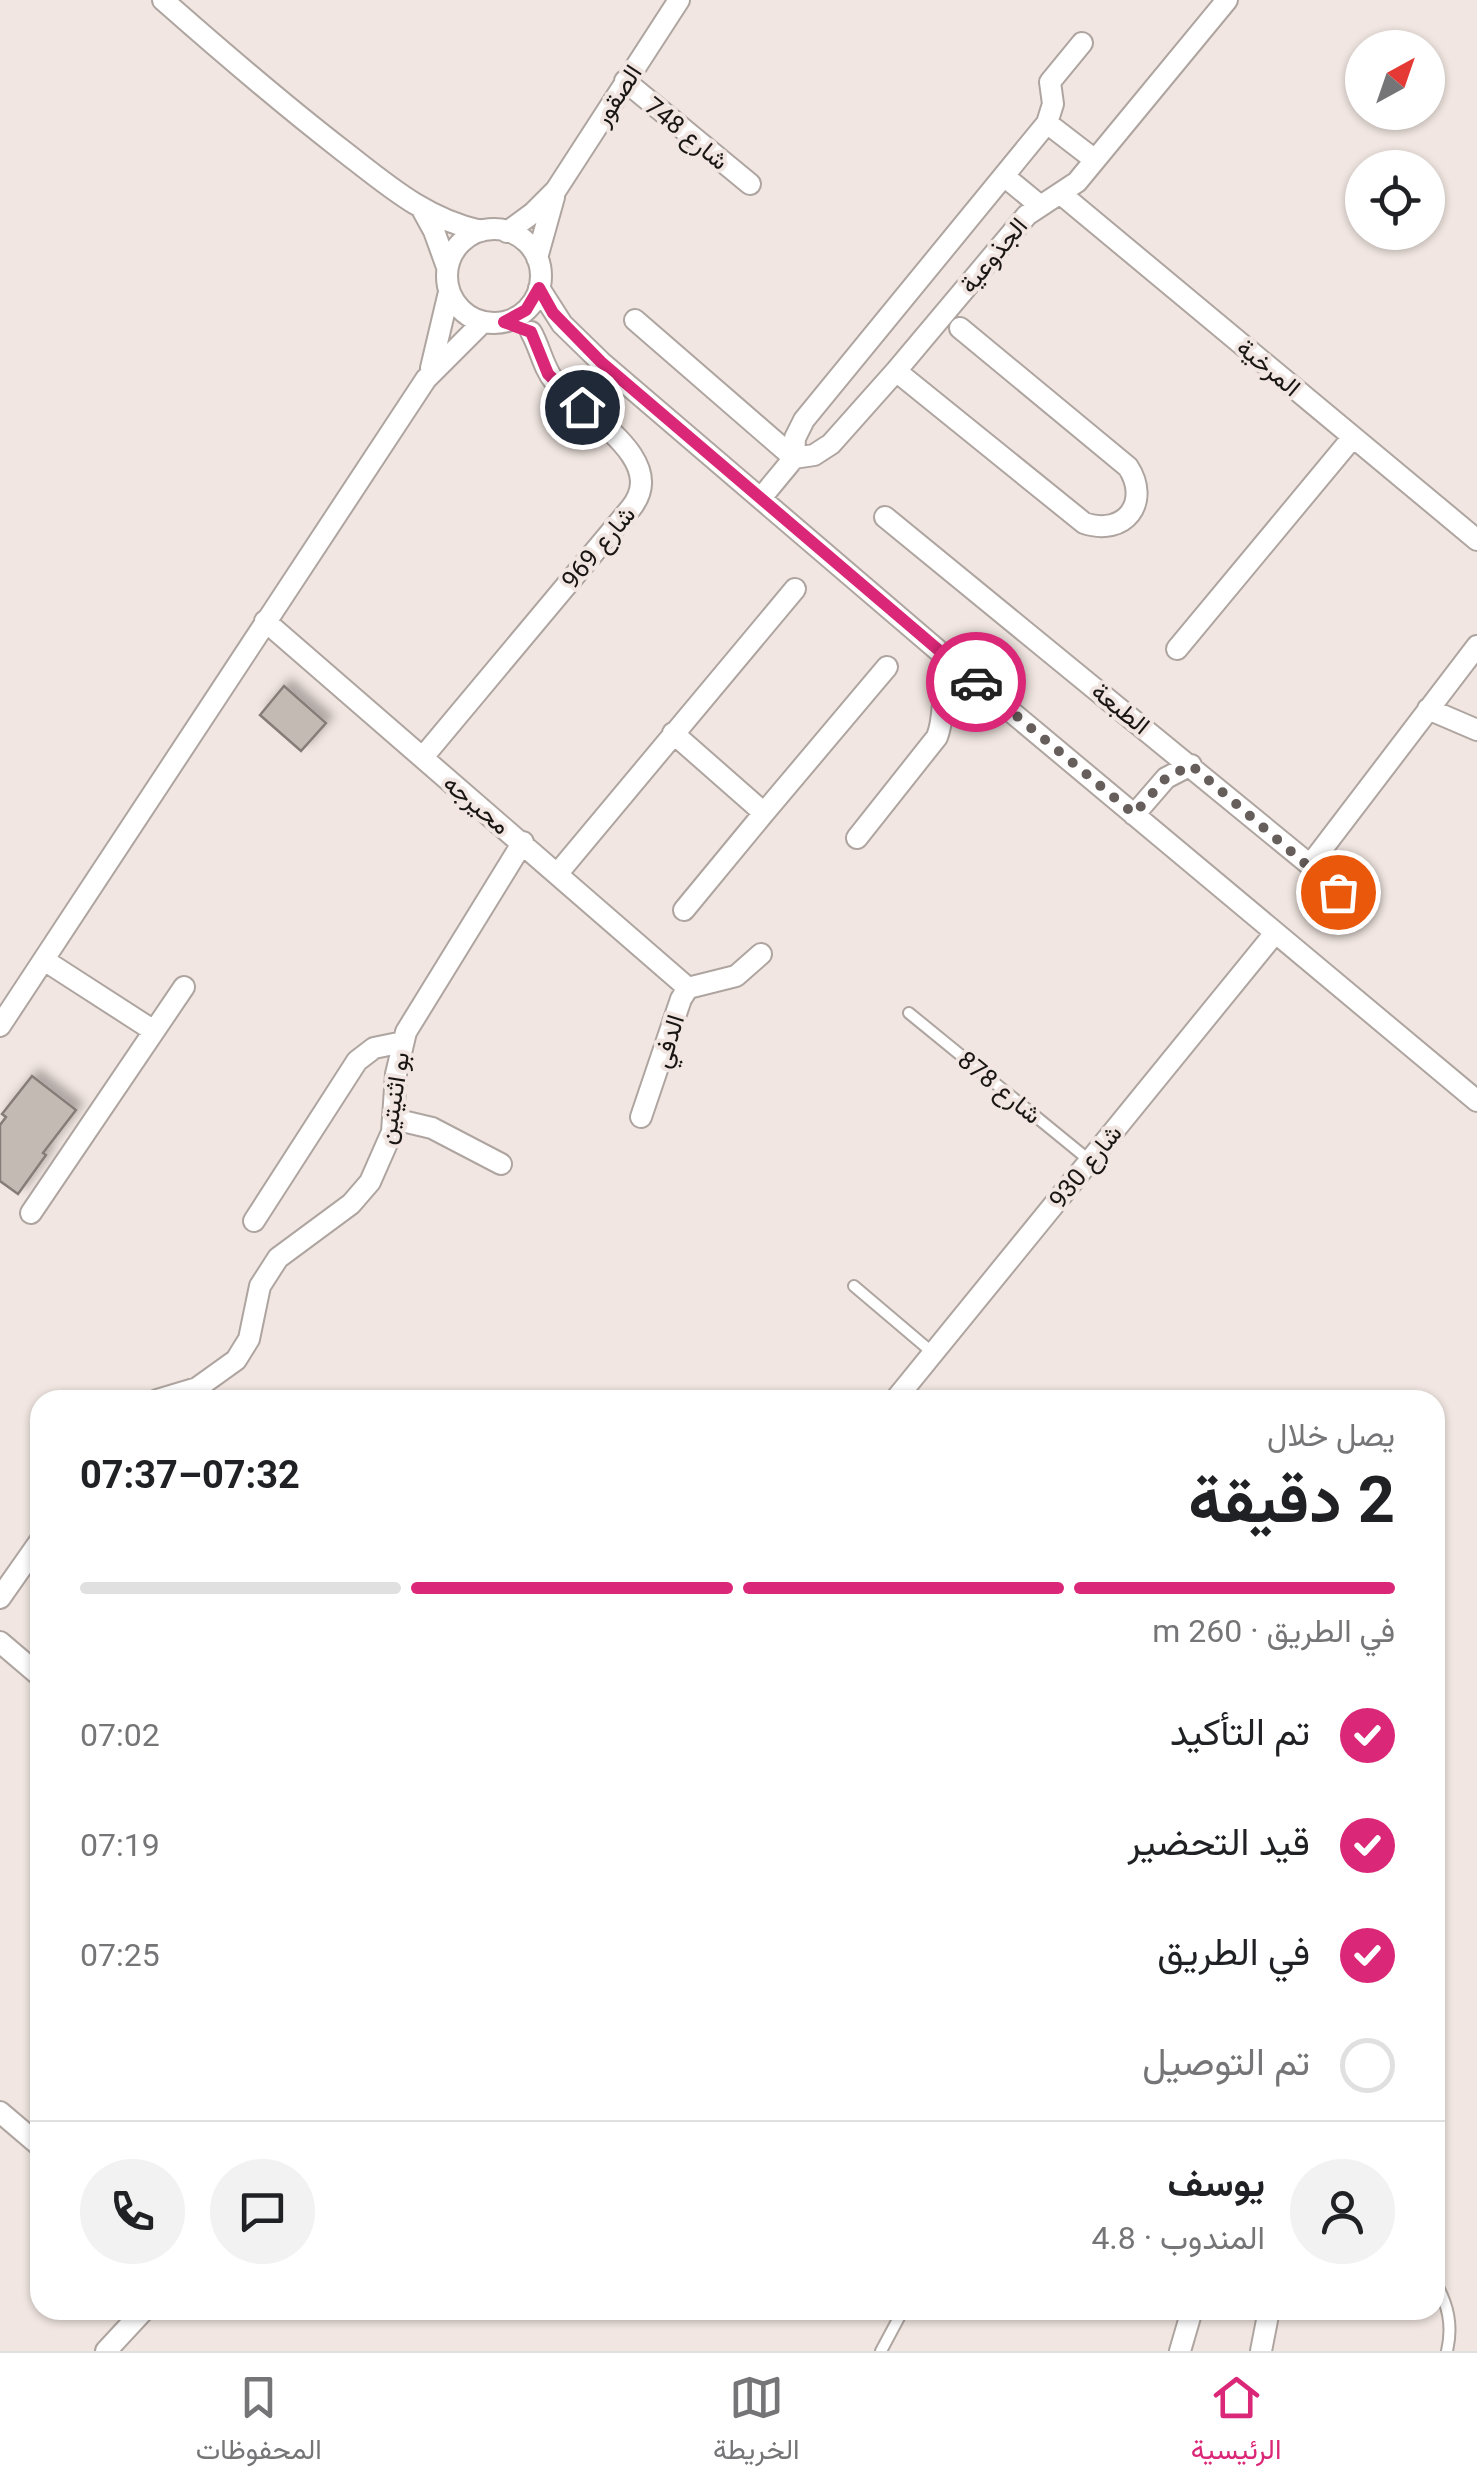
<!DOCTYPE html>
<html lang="ar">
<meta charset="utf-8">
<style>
:root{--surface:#fff;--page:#f2f2f2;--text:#202124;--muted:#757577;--line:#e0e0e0;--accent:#db2777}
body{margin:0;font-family:Roboto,Vazirmatn,sans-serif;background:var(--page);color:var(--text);direction:rtl;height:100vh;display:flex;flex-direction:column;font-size:38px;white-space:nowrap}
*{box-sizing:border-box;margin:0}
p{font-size:32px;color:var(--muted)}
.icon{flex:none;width:55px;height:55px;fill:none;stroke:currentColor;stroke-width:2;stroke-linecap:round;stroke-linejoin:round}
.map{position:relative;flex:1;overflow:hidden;direction:ltr}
.drawer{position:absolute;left:30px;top:1390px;width:1415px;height:930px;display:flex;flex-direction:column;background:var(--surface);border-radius:30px;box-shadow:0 2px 8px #0004;direction:rtl}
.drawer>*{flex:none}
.needle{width:65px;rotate:40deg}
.fabs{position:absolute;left:1345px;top:30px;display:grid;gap:20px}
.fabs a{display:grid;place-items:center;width:100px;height:100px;border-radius:50%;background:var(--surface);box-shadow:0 2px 8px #0004;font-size:50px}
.pin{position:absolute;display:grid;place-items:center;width:85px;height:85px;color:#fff;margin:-42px;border:5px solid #fff;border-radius:50%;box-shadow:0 2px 10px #0007}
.courier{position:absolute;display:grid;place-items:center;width:100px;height:100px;margin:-50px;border:8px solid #db2777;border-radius:50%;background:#fff;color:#222;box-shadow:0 2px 12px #0007}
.headline em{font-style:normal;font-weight:700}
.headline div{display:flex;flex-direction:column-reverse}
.headline{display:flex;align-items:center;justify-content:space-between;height:170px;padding:0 50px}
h1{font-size:65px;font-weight:700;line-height:75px}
.bar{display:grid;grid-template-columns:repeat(4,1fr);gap:15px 10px;align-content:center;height:120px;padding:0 50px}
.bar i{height:12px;border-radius:8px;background:var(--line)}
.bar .active{background:var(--accent)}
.bar p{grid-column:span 4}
.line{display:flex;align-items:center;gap:25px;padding:0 50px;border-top:2px solid var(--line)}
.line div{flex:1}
.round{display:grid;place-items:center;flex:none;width:105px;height:105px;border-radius:52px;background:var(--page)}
ol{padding:0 50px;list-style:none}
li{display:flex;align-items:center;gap:30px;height:110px}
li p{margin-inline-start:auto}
li .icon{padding:10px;border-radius:50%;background:var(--accent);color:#fff;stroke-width:4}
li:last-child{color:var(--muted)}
li i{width:55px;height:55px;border:5px solid var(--line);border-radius:50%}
.tab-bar{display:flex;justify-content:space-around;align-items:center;height:140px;border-top:2px solid var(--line);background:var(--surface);font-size:28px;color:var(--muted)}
.tab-bar a{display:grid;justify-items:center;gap:5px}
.tab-bar .active{color:var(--accent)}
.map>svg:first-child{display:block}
.building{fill:#c4bab4;stroke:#877d78;stroke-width:2.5;filter:url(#shadow)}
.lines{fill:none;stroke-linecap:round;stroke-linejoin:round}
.lane-casing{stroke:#afa5a0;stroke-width:14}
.street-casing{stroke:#afa5a0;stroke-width:24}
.lane{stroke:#fff;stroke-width:10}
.street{stroke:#fff;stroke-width:20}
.done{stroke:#655e5b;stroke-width:10;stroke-dasharray:0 18}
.route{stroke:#db2777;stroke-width:12}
.labels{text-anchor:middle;stroke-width:8;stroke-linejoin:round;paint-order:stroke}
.street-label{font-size:25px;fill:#191513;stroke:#f1e6e1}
</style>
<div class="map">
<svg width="1477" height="2351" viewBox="0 0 1477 2351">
<defs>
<filter id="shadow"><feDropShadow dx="7" dy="-7" stdDeviation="5" flood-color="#0004"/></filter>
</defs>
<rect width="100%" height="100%" fill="#f1e6e1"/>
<path class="building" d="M 284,686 L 326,723 L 301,751 L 260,715 Z
M 32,1076 L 76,1110 L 43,1153 L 46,1155 L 18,1194 L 0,1181 L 0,1125 L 6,1117 L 2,1114 Z"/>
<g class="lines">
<g class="lane-casing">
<path id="lane" d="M 909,1013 L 1089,1160
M 854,1286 L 933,1353
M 1435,2282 C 1448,2304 1453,2325 1447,2351
M 881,2351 L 903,2310"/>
</g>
<g class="street-casing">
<path id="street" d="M 163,0 C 222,52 280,102 342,150 C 386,184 425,219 481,231
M 625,81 L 750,184
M 1047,123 L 1095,160
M 1004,176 L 1038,204
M 1061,194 L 1477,540
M 423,211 L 434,231 L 447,267
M447 276a47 47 0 1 1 94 0a47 47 0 1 1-94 0Z
M 507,232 L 533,213 L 556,190 L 679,0
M 537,258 L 554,197
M 539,288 L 562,324 L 601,362 L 954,664 L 1477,1101
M 635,320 L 794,458
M 431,368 L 449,292
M 896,371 L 1084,523 C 1125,537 1151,502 1128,467 L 960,328
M 794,458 L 814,455 L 831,444 L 896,371 L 1027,215 L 1077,182 L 1227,0
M 761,498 L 794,458 L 795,438 L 804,420 L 1047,123 L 1053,104 L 1050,82 L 1082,43
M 885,517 L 1326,878 L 1338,892 L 1345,910
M 265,621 L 688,988
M 1177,649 L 1353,437
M 1428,709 L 1477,730
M 673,733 L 764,813 L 887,667
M 423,757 L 631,508 C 670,459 584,415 555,382 C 543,368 540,347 531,332
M 1134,815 L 1166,778 L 1191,765
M 857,838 L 937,737 C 947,712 938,686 954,664
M 1310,865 L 1477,646
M 558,873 L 795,589
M 684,910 L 764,813
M 44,960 L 154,1031
M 0,1026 L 426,379 L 483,322
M 641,1117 L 681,999 L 688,988 L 736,976 L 761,954
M 394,1119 L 432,1128 L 501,1164
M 31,1213 L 184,987
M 254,1221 L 357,1061 L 374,1048 L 403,1042
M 157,1400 L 197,1388 L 236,1360 L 249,1339 L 260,1286 L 278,1258 L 351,1204 L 370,1182 L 392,1132 L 396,1074 L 406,1032 L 523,842
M 895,1400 L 1275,933
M 0,1598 L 40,1541
M 0,1642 L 40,1676
M 0,2112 L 40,2146
M 106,2351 L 144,2310
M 1180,2351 L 1192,2310
M 1261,2351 L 1269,2310"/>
</g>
<use href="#lane" class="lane"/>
<use href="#street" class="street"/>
</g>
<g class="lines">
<path class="done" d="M 976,682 L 1134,814 L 1166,778 L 1191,765 L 1338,892"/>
<path class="route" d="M 582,407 L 548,374 L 531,332 L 504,322 L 526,310 L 539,288 L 553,313 L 601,362 L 976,682"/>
</g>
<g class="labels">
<g class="street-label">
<text transform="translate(617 95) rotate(-57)" y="9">الصقور</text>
<text transform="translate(687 133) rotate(39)" y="9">شارع 748</text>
<text transform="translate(993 255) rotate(-50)" y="9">الجذوعية</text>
<text transform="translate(1269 367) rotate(40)" y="9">المرخية</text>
<text transform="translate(598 547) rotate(-50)" y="9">شارع 969</text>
<text transform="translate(1121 708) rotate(39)" y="9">الطبعة</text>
<text transform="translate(477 804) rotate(40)" y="9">محيرجه</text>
<text transform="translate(668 1041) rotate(-73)" y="9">الدفي</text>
<text transform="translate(1000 1087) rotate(39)" y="9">شارع 878</text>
<text transform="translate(393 1098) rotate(-81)" y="9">بو اثنيتين</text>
<text transform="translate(1085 1166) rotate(-51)" y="9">شارع 930</text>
</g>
</g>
</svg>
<div class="fabs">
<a><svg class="needle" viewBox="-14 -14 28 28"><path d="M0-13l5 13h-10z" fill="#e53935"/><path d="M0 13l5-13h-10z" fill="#757577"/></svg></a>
<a><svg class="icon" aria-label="locate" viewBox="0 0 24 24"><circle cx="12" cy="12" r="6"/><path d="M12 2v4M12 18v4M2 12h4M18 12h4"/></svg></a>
</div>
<div class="pin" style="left:1338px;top:892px;background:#ea580c"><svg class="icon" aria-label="bag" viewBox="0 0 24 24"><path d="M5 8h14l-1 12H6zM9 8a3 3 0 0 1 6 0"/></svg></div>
<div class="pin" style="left:582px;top:407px;background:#1f2937"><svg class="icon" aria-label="home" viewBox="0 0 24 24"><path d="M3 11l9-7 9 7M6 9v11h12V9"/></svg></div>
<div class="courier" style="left:976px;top:682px"><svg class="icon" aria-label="car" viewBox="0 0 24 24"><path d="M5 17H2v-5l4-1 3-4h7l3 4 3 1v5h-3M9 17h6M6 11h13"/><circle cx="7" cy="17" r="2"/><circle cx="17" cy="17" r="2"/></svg></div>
<section class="drawer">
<div class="headline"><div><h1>2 دقيقة</h1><p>يصل خلال</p></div><em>07:32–07:37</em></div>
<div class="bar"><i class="active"></i><i class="active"></i><i class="active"></i><i></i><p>في الطريق · 260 m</p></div>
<ol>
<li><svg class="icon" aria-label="check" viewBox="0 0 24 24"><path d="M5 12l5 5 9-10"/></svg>تم التأكيد<p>07:02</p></li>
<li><svg class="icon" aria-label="check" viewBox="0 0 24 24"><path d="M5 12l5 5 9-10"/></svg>قيد التحضير<p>07:19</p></li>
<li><svg class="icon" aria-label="check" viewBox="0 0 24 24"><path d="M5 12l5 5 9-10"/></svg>في الطريق<p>07:25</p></li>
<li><i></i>تم التوصيل</li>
</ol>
<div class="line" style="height:180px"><a class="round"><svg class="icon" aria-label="person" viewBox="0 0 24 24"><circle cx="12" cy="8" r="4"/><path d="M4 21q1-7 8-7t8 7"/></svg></a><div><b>يوسف</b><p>المندوب · 4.8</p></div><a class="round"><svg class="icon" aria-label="chat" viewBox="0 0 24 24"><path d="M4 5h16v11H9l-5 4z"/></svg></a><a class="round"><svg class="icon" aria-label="phone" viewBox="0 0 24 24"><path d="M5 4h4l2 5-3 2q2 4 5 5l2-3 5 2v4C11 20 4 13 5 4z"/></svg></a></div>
</section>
</div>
<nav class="tab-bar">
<a class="active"><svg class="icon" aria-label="home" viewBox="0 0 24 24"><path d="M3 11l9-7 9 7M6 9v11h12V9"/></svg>الرئيسية</a>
<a><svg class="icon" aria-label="map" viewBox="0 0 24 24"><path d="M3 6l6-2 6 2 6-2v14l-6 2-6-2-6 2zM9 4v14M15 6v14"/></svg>الخريطة</a>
<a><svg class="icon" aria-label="saved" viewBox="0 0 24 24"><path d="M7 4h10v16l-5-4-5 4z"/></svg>المحفوظات</a>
</nav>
